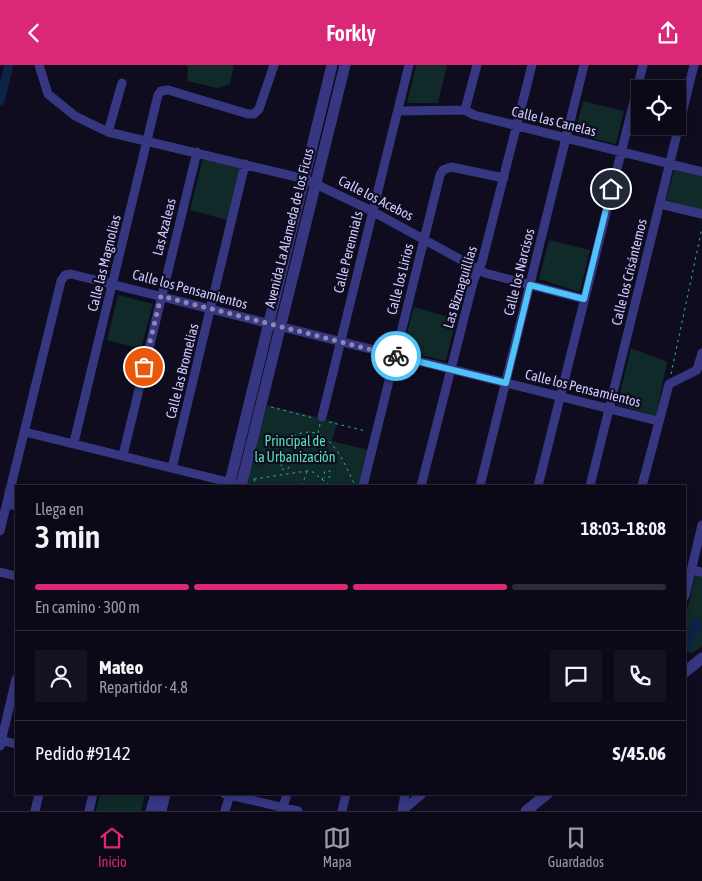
<!DOCTYPE html>
<html lang="es">
<meta charset="utf-8">
<style>
:root{--surface:#0b0918;--page:#141221;--text:#f1f3f6;--muted:#9a9aa2;--line:#2b2a37;--accent:#db2777}
body{margin:0;font-family:"Asap Condensed",sans-serif;background:var(--page);color:var(--text);height:100vh;display:flex;flex-direction:column;font-size:19px;white-space:nowrap}
*{box-sizing:border-box;margin:0}
p{font-size:16px;color:var(--muted)}
.icon{flex:none;width:28px;height:28px;fill:none;stroke:currentColor;stroke-width:2;stroke-linecap:round;stroke-linejoin:round}
.map{position:relative;flex:1;overflow:hidden}
.drawer{position:absolute;left:15px;top:420px;width:671px;height:310px;display:flex;flex-direction:column;background:var(--surface);border-radius:0px;box-shadow:0 2px 8px #0003,0 0 0 1px var(--line)}
.drawer>*{flex:none}
.tools{position:absolute;left:631px;top:15px;display:grid;gap:10px}
.tools a{display:grid;place-items:center;width:55px;height:55px;border-radius:0px;background:var(--surface);box-shadow:0 2px 8px #0003,0 0 0 1px var(--line);font-size:25px}
.pin{position:absolute;display:grid;place-items:center;width:42px;height:42px;color:#fff;margin:-21px;border:2px solid #fff;border-radius:50%;box-shadow:0 1px 5px #0007}
.courier{position:absolute;display:grid;place-items:center;width:50px;height:50px;margin:-25px;border:4px solid #4fc3f7;border-radius:50%;background:#fff;color:#222;box-shadow:0 1px 6px #0007}
.summary em{font-style:normal;font-weight:600}
.summary div{display:flex;flex-direction:column-reverse}
.summary{display:flex;align-items:center;justify-content:space-between;height:85px;padding:0 20px}
h1{font-size:32px;font-weight:600;line-height:38px}
.bar{display:grid;grid-template-columns:repeat(4,1fr);gap:8px 5px;align-content:center;height:60px;padding:0 20px}
.bar i{height:6px;border-radius:4px;background:var(--line)}
.bar .selected{background:var(--accent)}
.bar p{grid-column:span 4}
.line{display:flex;align-items:center;gap:12px;padding:0 20px;border-top:1px solid var(--line)}
.line div{flex:1}
.round{display:grid;place-items:center;flex:none;width:52px;height:52px;border-radius:0px;background:var(--page)}
header{display:flex;justify-content:space-between;align-items:center;height:65px;padding:0 20px;background:var(--accent);color:#fff;font-size:22px;font-weight:600}
.tabs{display:flex;justify-content:space-around;align-items:center;height:70px;border-top:1px solid var(--line);background:var(--surface);font-size:14px;color:var(--muted)}
.tabs a{display:grid;justify-items:center;gap:2px}
.tabs .selected{color:var(--accent)}
.map>svg:first-child{display:block}
.green{fill:#0f2a28}
.water{fill:#0b2445}
.lines{fill:none;stroke-linecap:round;stroke-linejoin:round}
.canal{stroke:#0b2445;stroke-width:9}
.path{stroke:#2bb3a5;stroke-width:1;stroke-dasharray:2.5 4;stroke-linecap:butt}
.minor{stroke:#363780;stroke-width:9}
.tertiary{stroke:#363780;stroke-width:11}
.done{stroke:#8c88b1;stroke-width:5;stroke-dasharray:0 9}
.route{stroke:#4fc3f7;stroke-width:6}
.labels{text-anchor:middle;stroke-width:4.5;stroke-linejoin:round;paint-order:stroke}
.street-label{font-size:14px;fill:#cfcbff;stroke:#0f0c20}
.park-label{font-size:14px;fill:#56e0b8;stroke:#0f0c20}
</style>
<header><svg class="icon" aria-label="back" viewBox="0 0 24 24"><path d="M15 5l-7 7 7 7"/></svg>Forkly<svg class="icon" aria-label="share" viewBox="0 0 24 24"><path d="M12 15V3M7 8l5-5 5 5M5 13v7h14v-7"/></svg></header>
<div class="map">
<svg width="702" height="746" viewBox="0 0 702 746">
<rect width="100%" height="100%" fill="#0f0c20"/>
<path class="green" d="M 186,0 L 234,0 L 230,19 L 217,23 L 187,16 L 188,4 Z
M 416,0 L 447,0 L 438,38 L 407,38 Z
M 583,36 L 624,46 L 616,79 L 575,69 Z
M 203,93 L 240,102 L 227,155 L 190,145 Z
M 675,102 L 702,109 L 702,145 L 666,135 Z
M 549,175 L 590,185 L 580,227 L 539,214 Z
M 118,230 L 153,239 L 141,284 L 107,275 Z
M 414,242 L 456,254 L 446,296 L 402,286 Z
M 631,283 L 667,297 L 656,351 L 617,340 Z
M 267,340 L 337,357 L 332,376 L 368,385 L 359,421 L 246,421 Z
M 696,508 L 702,509 L 702,582 L 692,588 L 685,586 L 685,553 Z
M 100,729 L 145,729 L 141,746 L 96,746 Z"/>
<path class="water" d="M 693,552 L 700,554 L 702,566 L 696,570 L 692,584 L 685,583 Z"/>
<g class="lines">
<path class="canal" d="M 0,36 L 9,0"/>
<path class="path" d="M 671,309 L 702,163
M 271,342 L 313,353
M 329,357 L 366,366
M 318,368 L 320,359
M281 401a4 4 0 1 1 8 0a4 4 0 1 1-8 0Z
M 257,398 C 268,390 279,379 291,372 C 327,353 342,394 354,418
M 254,414 L 307,406 L 313,407 L 330,421
M 254,414 L 255,419 L 258,421
M 322,415 L 325,406 L 330,406 L 330,412 L 324,412
M 302,421 L 307,406"/>
<path class="minor" d="M 39,0 L 48,29 L 75,51 L 108,67 L 305,114 L 372,146 L 485,208 L 584,234
M 465,45 L 477,0
M 398,46 L 465,45 L 474,50 L 702,107
M 108,67 L 122,18
M 660,139 L 702,149
M 322,352 L 409,0
M 25,367 L 236,419
M 74,377 L 158,30 L 161,26 L 168,25 L 248,49 L 254,49 L 259,44 L 274,0
M 123,390 L 197,87
M 172,403 L 245,99
M 363,421 L 440,110 L 443,105 L 451,102 L 504,113
M 421,421 L 474,214 L 482,197 L 532,0
M 480,421 L 584,0
M 538,421 L 643,0
M 590,421 L 694,0
M 642,421 L 669,319 L 697,305 L 702,288
M 0,466 L 61,216 L 65,210 L 71,209 L 658,356
M 691,505 L 702,507
M 0,507 L 16,511
M 685,531 L 702,460
M 0,675 L 16,679
M 0,681 L 16,614
M 225,729 L 298,746
M 35,746 L 39,729
M 89,746 L 93,729
M 225,746 L 230,729
M 282,746 L 287,729
M 342,746 L 346,729
M 402,746 L 422,729
M 402,746 L 405,729"/>
<path class="tertiary" d="M 229,421 L 332,0
M 241,421 L 345,0
M 10,427 L 16,429
M 8,438 L 16,440
M 685,607 L 702,593
M 151,746 L 156,729
M 161,746 L 165,729
M 526,746 L 547,729"/>
</g>
<g class="lines">
<path class="done" d="M 144,302 L 161,231 L 396,291"/>
<path class="route" d="M 396,291 L 506,318 L 530,220 L 584,234 L 611,124"/>
</g>
<g class="labels">
<g class="street-label">
<text transform="translate(554 56) rotate(14)" y="5">Calle las Canelas</text>
<text transform="translate(376 133) rotate(27)" y="5">Calle los Acebos</text>
<text transform="translate(164 162) rotate(-76)" y="5">Las Azaleas</text>
<text transform="translate(289 163) rotate(-76)" y="5">Avenida La Alameda de los Ficus</text>
<text transform="translate(348 187) rotate(-76)" y="5">Calle Perennials</text>
<text transform="translate(104 198) rotate(-76)" y="5">Calle las Magnolias</text>
<text transform="translate(519 207) rotate(-76)" y="5">Calle los Narcisos</text>
<text transform="translate(629 207) rotate(-76)" y="5">Calle los Crisántemos</text>
<text transform="translate(400 214) rotate(-76)" y="5">Calle los Lirios</text>
<text transform="translate(460 222) rotate(-73)" y="5">Las Biznaguillias</text>
<text transform="translate(190 224) rotate(15)" y="5">Calle los Pensamientos</text>
<text transform="translate(182 306) rotate(-76)" y="5">Calle las Bromelias</text>
<text transform="translate(583 323) rotate(14)" y="5">Calle los Pensamientos</text>
</g>
<g class="park-label">
<text x="295" y="381">Principal de<tspan x="295" dy="16">la Urbanización</tspan></text>
</g>
</g>
</svg>
<div class="tools">
<a><svg class="icon" aria-label="locate" viewBox="0 0 24 24"><circle cx="12" cy="12" r="6"/><path d="M12 2v4M12 18v4M2 12h4M18 12h4"/></svg></a>
</div>
<div class="pin" style="left:144px;top:302px;background:#ea580c"><svg class="icon" aria-label="bag" viewBox="0 0 24 24"><path d="M5 8h14l-1 12H6zM9 8a3 3 0 0 1 6 0"/></svg></div>
<div class="pin" style="left:611px;top:124px;background:#1f2937"><svg class="icon" aria-label="home" viewBox="0 0 24 24"><path d="M3 11l9-7 9 7M6 9v11h12V9"/></svg></div>
<div class="courier" style="left:396px;top:291px"><svg class="icon" aria-label="bike" viewBox="0 0 24 24"><circle cx="6" cy="16" r="4"/><circle cx="18" cy="16" r="4"/><path d="M6 16l4-8h5l3 8M10 8l3 8H6M13 5h3"/></svg></div>
<section class="drawer">
<div class="summary"><div><h1>3 min</h1><p>Llega en</p></div><em>18:03–18:08</em></div>
<div class="bar"><i class="selected"></i><i class="selected"></i><i class="selected"></i><i></i><p>En camino · 300 m</p></div>
<div class="line" style="height:90px"><a class="round"><svg class="icon" aria-label="person" viewBox="0 0 24 24"><circle cx="12" cy="8" r="4"/><path d="M4 21q1-7 8-7t8 7"/></svg></a><div><b>Mateo</b><p>Repartidor · 4.8</p></div><a class="round"><svg class="icon" aria-label="chat" viewBox="0 0 24 24"><path d="M4 5h16v11H9l-5 4z"/></svg></a><a class="round"><svg class="icon" aria-label="phone" viewBox="0 0 24 24"><path d="M5 4h4l2 5-3 2q2 4 5 5l2-3 5 2v4C11 20 4 13 5 4z"/></svg></a></div>
<div class="line" style="height:65px"><div>Pedido #9142</div><b>S/45.06</b></div>
</section>
</div>
<nav class="tabs">
<a class="selected"><svg class="icon" aria-label="home" viewBox="0 0 24 24"><path d="M3 11l9-7 9 7M6 9v11h12V9"/></svg>Inicio</a>
<a><svg class="icon" aria-label="map" viewBox="0 0 24 24"><path d="M3 6l6-2 6 2 6-2v14l-6 2-6-2-6 2zM9 4v14M15 6v14"/></svg>Mapa</a>
<a><svg class="icon" aria-label="saved" viewBox="0 0 24 24"><path d="M7 4h10v16l-5-4-5 4z"/></svg>Guardados</a>
</nav>
